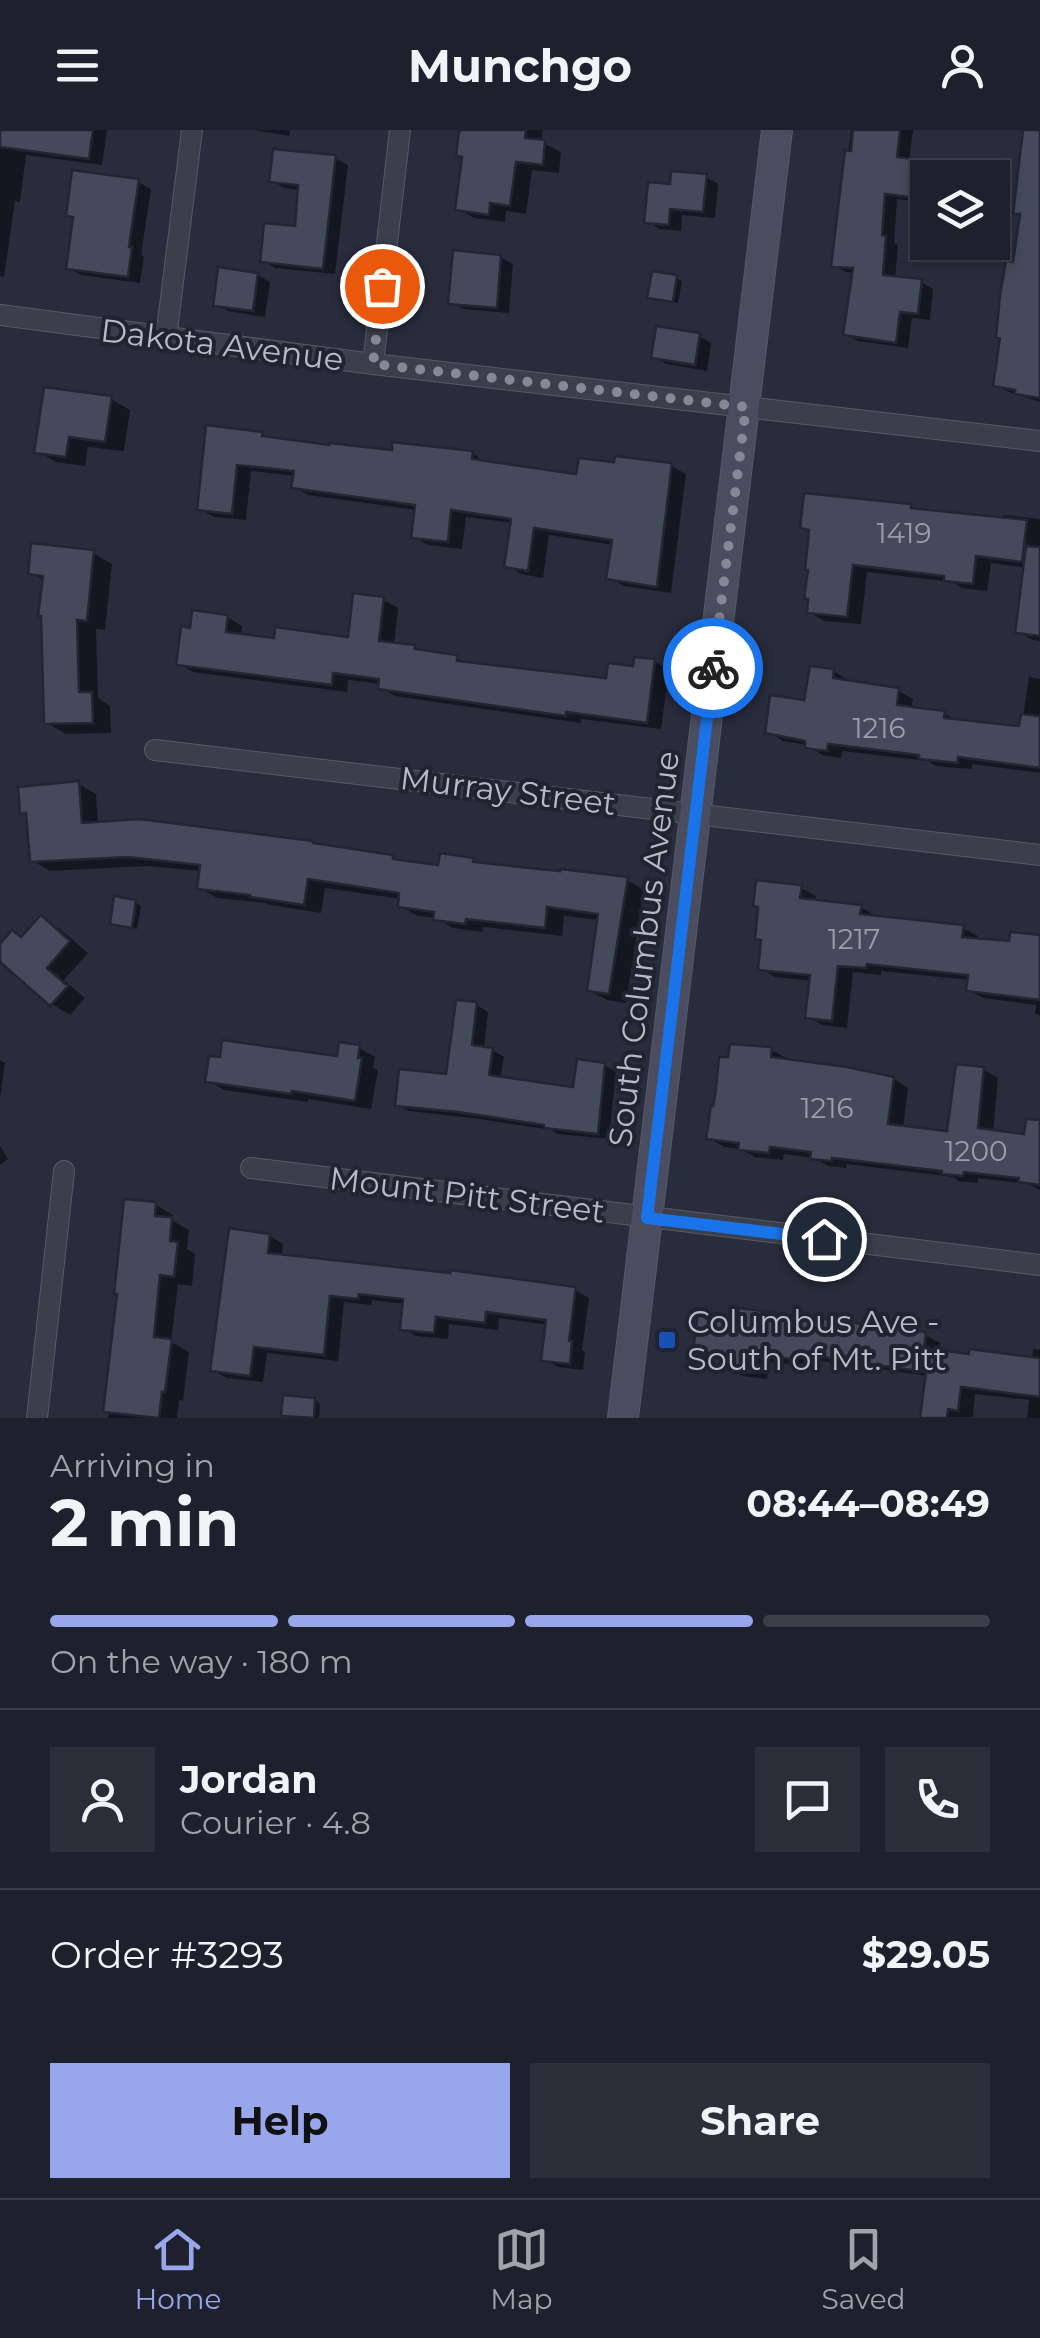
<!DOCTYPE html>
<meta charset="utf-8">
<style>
:root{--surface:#1e212d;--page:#2b2e39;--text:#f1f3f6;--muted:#a1a3aa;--line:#3c3e49;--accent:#98a7eb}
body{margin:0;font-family:Montserrat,sans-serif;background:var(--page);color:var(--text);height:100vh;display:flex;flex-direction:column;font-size:38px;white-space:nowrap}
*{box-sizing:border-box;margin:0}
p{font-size:32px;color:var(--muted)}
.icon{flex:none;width:55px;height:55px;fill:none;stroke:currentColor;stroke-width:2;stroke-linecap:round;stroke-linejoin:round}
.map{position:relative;height:1288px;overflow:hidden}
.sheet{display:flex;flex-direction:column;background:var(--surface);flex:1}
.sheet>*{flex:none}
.buttons{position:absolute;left:910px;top:30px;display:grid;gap:20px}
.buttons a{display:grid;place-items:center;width:100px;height:100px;border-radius:0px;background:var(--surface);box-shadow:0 5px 15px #0003,0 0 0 2px var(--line);font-size:50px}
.pin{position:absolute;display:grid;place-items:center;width:85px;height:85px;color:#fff;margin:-42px;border:5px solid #fff;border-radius:50%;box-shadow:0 2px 10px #0007}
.courier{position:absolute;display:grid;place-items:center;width:100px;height:100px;margin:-50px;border:8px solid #1a73e8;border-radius:50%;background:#fff;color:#222;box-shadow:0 2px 12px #0007}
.head em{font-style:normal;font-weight:700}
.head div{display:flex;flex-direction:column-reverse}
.head{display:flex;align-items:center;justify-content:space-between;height:170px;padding:0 50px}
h1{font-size:65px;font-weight:700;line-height:75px}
.bar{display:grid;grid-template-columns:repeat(4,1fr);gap:15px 10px;align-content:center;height:120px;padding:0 50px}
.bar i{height:12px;border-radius:8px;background:var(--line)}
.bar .current{background:var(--accent)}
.bar p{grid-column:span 4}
.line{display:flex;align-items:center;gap:25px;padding:0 50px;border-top:2px solid var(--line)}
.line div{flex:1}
.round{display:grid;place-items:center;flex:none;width:105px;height:105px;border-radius:0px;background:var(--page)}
.primary-button{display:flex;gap:20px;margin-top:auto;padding:20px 50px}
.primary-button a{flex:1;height:115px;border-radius:0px;background:var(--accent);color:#111;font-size:40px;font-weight:700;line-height:115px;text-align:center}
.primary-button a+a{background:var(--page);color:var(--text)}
header{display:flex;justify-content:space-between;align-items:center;height:130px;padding:0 50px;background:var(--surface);font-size:45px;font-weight:700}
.tabs{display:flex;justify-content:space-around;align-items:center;height:140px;border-top:2px solid var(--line);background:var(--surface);font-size:28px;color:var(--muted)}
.tabs a{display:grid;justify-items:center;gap:5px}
.tabs .current{color:var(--accent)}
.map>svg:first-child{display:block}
.shadow{fill:#0007}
.building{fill:#444a5b;stroke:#222633;stroke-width:2.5}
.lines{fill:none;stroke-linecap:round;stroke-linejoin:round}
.minor-casing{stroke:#565a67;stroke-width:22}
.secondary-casing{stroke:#565a67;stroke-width:32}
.minor{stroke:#3b3f4c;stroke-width:20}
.secondary{stroke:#4a4d5f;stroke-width:30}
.done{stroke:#858896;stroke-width:10;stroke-dasharray:0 18}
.route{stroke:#1a73e8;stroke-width:12}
.transit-dot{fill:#1a4fb4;stroke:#202431;stroke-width:4}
.labels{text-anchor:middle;stroke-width:8;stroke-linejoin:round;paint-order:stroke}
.number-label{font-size:28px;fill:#9a9eac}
.street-label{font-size:32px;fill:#b7bac7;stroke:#202431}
.poi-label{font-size:32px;fill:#b7bac7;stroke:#202431;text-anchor:start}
</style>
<header><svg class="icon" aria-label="menu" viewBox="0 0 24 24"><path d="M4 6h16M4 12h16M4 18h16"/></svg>Munchgo<svg class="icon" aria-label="person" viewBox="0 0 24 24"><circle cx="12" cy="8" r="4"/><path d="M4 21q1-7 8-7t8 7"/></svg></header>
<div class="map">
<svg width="1040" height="1288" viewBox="0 0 1040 1288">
<rect width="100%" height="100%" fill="#282c3c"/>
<path class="shadow" d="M 0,0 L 107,0 L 102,35 L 26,25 L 20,72 L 15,71 L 4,147 L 0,146 Z
M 253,0 L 290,0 L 289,6 Z
M 462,0 L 543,0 L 541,12 L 561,22 L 559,43 L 532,40 L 526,84 L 506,81 L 505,92 L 474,88 L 458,79 L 465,28 Z
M 851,0 L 913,0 L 909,31 L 919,32 L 932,40 L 931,48 L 928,48 L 927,73 L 897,69 L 894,113 L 898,115 L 895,149 L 921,152 L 933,159 L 930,190 L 912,188 L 908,218 L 858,211 L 846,204 L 854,143 L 846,142 L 834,135 Z
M 1040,0 L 1040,272 L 1009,262 L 996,255 L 1022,86 L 1016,82 Z
M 335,28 L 348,35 L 335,144 L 275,138 L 262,130 L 297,99 L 301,60 L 285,58 L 272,51 Z
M 706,47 L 718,54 L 715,88 L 682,85 L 681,101 L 659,99 L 647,91 L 672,57 Z
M 138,52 L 151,59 L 141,125 L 144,127 L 140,153 L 81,145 L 69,138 L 75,89 L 69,85 Z
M 500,127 L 513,134 L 509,183 L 463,179 L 450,172 Z
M 258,145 L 270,152 L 265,187 L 228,181 L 216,174 Z
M 676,148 L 682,151 L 678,173 L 655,170 L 650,167 Z
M 699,206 L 711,213 L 707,241 L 666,234 L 653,227 Z
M 111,269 L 130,280 L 124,321 L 88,317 L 85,336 L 56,332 L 37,321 Z
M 262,304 L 271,309 L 394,322 L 472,323 L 486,332 L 578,347 L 672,336 L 686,344 L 671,463 L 624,456 L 609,448 L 614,415 L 549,405 L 543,448 L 521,444 L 507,436 L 513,393 L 466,387 L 462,419 L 428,415 L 414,407 L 417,380 L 308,365 L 294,357 L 296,346 L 251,341 L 246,390 L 214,387 L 200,379 Z
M 911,377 L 918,381 L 1003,389 L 1003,385 L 1040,389 L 1040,511 L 1033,510 L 1018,502 L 1026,438 L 991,433 L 987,461 L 962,458 L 952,452 L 867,442 L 861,494 L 824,491 L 809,482 L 812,402 L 802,397 Z
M 93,423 L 112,434 L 105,500 L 96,499 L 98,568 L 110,576 L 111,603 L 66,604 L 47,593 L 45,451 L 30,443 Z
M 383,470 L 398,478 L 394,515 L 414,518 L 424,523 L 457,528 L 468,534 L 608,550 L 654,531 L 669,540 L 661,599 L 581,589 L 581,593 L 395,566 L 380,557 L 381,554 L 348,550 L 347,562 L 193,542 L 178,533 L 192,501 L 227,487 L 242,496 L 241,506 L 276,511 L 350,510 Z
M 833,541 L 848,550 L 848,553 L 898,561 L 913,569 L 911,579 L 944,583 L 959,592 L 1021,599 L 1029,547 L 1040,549 L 1040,643 L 972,634 L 972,639 L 957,638 L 936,636 L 928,631 L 842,621 L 841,628 L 822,625 L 808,615 L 783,611 L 768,602 L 806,572 Z
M 78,654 L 96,664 L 98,694 L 392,727 L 401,732 L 440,738 L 473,730 L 483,736 L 627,750 L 644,760 L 626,873 L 607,870 L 589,860 L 599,790 L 564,786 L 562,806 L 483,797 L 482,802 L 453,798 L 436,788 L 418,786 L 400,776 L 401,769 L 325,758 L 321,783 L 270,775 L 265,773 L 217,768 L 200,758 L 201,741 L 147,736 L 50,741 L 33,731 L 29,686 L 22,682 Z
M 801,758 L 816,766 L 815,772 L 861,777 L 875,786 L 875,788 L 963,798 L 978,806 L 977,811 L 1011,814 L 1040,807 L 1040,886 L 1035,883 L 1036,875 L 983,868 L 968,860 L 970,850 L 881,841 L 881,845 L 853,842 L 847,898 L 822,895 L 808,887 L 812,851 L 775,847 L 760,838 Z
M 135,772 L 141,776 L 137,799 L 112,793 Z
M 41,788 L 60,799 L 88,823 L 64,850 L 85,868 L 70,885 L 52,874 L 0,829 L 0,818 L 23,809 Z
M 477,875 L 488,882 L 484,919 L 492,920 L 504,927 L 500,950 L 576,960 L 604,935 L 616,942 L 609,1009 L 558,1004 L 552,1000 L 472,988 L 409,981 L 397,975 L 448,947 Z
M 359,918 L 375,927 L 373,938 L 378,940 L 371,979 L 308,969 L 308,972 L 224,960 L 208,951 L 339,929 Z
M 771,920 L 786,928 L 786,932 L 894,949 L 908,958 L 903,998 L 949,1004 L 984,940 L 998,948 L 993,1002 L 1026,1006 L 1040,1003 L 1040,1060 L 1028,1054 L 978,1048 L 978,1053 L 959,1051 L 953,1047 L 847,1034 L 846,1038 L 828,1036 L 814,1028 L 784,1024 L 783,1030 L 755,1027 L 741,1019 L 724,1017 L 709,1008 Z
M 0,930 L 5,933 L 0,969 Z
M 0,1016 L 8,1029 L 0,1035 Z
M 156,1075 L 173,1085 L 173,1091 L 189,1100 L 187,1119 L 195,1124 L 192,1156 L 178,1154 L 171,1212 L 189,1222 L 183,1271 L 179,1270 L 177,1288 L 108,1288 Z
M 270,1106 L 283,1114 L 282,1127 L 575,1160 L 589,1168 L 582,1220 L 585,1222 L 583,1240 L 558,1237 L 544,1229 L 548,1195 L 499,1188 L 498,1200 L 449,1194 L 448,1209 L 416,1206 L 402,1198 L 405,1174 L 372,1170 L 371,1175 L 344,1172 L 338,1231 L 267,1223 L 263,1252 L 227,1248 L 213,1240 Z
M 925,1205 L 940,1213 L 938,1223 L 1032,1229 L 1033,1219 L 1040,1220 L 1040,1288 L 1027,1288 L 1029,1270 L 975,1264 L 973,1287 L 923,1288 L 928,1246 L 808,1229 L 807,1236 L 770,1232 L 767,1249 L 743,1246 L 728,1238 L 729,1230 L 710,1228 L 696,1219 Z
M 315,1270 L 320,1274 L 319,1288 L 289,1288 L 283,1285 Z"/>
<path class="building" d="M 0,0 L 93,0 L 89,29 L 0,17 Z
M 459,0 L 526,0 L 525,8 L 545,10 L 543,35 L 516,32 L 510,76 L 490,73 L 489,85 L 455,80 L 462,27 L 456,26 Z
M 853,0 L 900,0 L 897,27 L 920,30 L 915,68 L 885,64 L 882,105 L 886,106 L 883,145 L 922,149 L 918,184 L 900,182 L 896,213 L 843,205 L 853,138 L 831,137 L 845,20 L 851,21 Z
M 1023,0 L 1040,0 L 1040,268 L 1015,264 L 1015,260 L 993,256 L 1000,208 L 996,207 L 1000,165 L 1006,131 L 1013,132 L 1020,84 L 1013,84 Z
M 273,19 L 336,25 L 323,139 L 260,132 L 264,93 L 295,96 L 298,55 L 269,52 Z
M 72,40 L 139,49 L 129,117 L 132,117 L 128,147 L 66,139 L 73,87 L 66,86 Z
M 671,41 L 707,44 L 703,82 L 670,79 L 669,95 L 644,93 L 648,52 L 670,54 Z
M 453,120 L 501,125 L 497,178 L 448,174 Z
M 218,137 L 258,143 L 253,181 L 213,176 Z
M 652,141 L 677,145 L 673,172 L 647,168 Z
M 656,196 L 700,203 L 695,235 L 651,228 Z
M 44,257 L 112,266 L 105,312 L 69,307 L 66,327 L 34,323 Z
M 206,295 L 263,302 L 262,306 L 329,315 L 330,313 L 392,320 L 392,312 L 473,321 L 472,329 L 576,344 L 579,328 L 614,332 L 615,326 L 672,333 L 657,457 L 606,449 L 612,410 L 534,398 L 528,441 L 504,437 L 511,389 L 451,380 L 448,412 L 411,408 L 415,375 L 291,358 L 294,341 L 237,335 L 232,384 L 197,380 Z
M 804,363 L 911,374 L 911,378 L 1027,390 L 1022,432 L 976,426 L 973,454 L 944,451 L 944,446 L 853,435 L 847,487 L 807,483 L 808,469 L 804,469 L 808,440 L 805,440 L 809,400 L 800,398 Z
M 31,413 L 94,420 L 87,491 L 77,490 L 79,562 L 92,562 L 93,593 L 44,594 L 41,486 L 38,486 L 43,446 L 28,444 Z
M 1026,416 L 1040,417 L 1040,506 L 1015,503 Z
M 353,463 L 384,467 L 379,511 L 415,515 L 415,519 L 457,525 L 457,531 L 606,548 L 608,533 L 633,536 L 634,527 L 655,529 L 647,593 L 566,582 L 566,586 L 378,559 L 379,549 L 333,543 L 332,555 L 176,535 L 181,496 L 190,498 L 192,480 L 228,485 L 226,502 L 274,508 L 275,497 L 348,507 Z
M 810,536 L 834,539 L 833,548 L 899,558 L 897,575 L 945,581 L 944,588 L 1019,596 L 1021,584 L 1040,586 L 1040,638 L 958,627 L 958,633 L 940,631 L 919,629 L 919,625 L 828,614 L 827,621 L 805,618 L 805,611 L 765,603 L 770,565 L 804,570 Z
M 79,651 L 82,693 L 139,689 L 313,711 L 313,713 L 393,725 L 393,729 L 438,735 L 440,723 L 474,728 L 473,732 L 560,741 L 560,739 L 628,747 L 609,864 L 587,861 L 598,784 L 547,777 L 545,798 L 466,789 L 465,794 L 433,790 L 434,782 L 398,777 L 399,763 L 308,749 L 304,775 L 250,767 L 250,765 L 197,759 L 200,735 L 128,727 L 30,732 L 26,683 L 20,684 L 18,657 Z
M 756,750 L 802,755 L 800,768 L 862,775 L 860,784 L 964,795 L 962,807 L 1009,811 L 1010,802 L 1040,805 L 1040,870 L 966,861 L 968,845 L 867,834 L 866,838 L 838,836 L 832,891 L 805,888 L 810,845 L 758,840 L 761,810 L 755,809 L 758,777 L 753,776 Z
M 114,766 L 136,770 L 132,798 L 110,794 Z
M 41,785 L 70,811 L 47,838 L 68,856 L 50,876 L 0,832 L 0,814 L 12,800 L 21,807 Z
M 456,870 L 477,872 L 472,915 L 493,918 L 489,945 L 573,957 L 577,929 L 605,933 L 598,1004 L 544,998 L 544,995 L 458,982 L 395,976 L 399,939 L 446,944 Z
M 222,910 L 337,926 L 339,912 L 360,915 L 358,928 L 362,928 L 355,971 L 292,961 L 292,964 L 205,952 L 209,926 L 220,927 Z
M 730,914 L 772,917 L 771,927 L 847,937 L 894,947 L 888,994 L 947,1001 L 956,934 L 984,937 L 978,998 L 1024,1004 L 1026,989 L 1040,990 L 1040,1055 L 1018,1052 L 1019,1048 L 964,1042 L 963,1046 L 941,1044 L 942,1041 L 832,1028 L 832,1031 L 810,1029 L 811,1022 L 770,1017 L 769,1023 L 738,1020 L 739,1013 L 706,1009 L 711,975 L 713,976 L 715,966 L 719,927 L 728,927 Z
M 124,1069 L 156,1072 L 155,1086 L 172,1087 L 170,1111 L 178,1112 L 174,1147 L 160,1145 L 154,1207 L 172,1209 L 165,1262 L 162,1262 L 159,1288 L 103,1282 L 117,1164 L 114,1164 Z
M 229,1098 L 270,1104 L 268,1123 L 450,1143 L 450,1140 L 576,1157 L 569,1211 L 572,1211 L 570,1234 L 541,1231 L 546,1190 L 486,1182 L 485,1193 L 436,1187 L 434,1203 L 400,1200 L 403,1169 L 359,1164 L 358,1169 L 330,1166 L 324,1225 L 254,1217 L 250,1246 L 210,1241 Z
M 739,1178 L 926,1202 L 924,1218 L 969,1224 L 969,1219 L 1040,1228 L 1040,1267 L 961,1257 L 958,1281 L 948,1279 L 947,1288 L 920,1288 L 926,1242 L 794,1223 L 793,1229 L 756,1225 L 753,1243 L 726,1239 L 727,1225 L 693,1221 L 698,1183 L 738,1185 Z
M 283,1265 L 315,1268 L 314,1288 L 281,1286 Z"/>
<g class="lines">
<g class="minor-casing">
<path id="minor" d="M 0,185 L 373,234 L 1040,311
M 166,208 L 192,0
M 373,234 L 400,0
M 155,620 L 1040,725
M 251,1038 L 1040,1135
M 37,1288 L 64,1041"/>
</g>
<g class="secondary-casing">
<path id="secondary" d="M 623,1288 L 777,0"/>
</g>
<use href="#minor" class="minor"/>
<use href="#secondary" class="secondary"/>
</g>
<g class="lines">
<path class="done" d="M 382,156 L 373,234 L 746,277 L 713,538"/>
<path class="route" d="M 713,538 L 647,1088 L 824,1109"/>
</g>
<rect class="transit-dot" x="657" y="1200" width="20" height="20" rx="5"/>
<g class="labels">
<g class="number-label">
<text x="904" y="413">1419</text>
<text x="879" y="608">1216</text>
<text x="854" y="819">1217</text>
<text x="827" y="988">1216</text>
<text x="976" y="1031">1200</text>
</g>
<g class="street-label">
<text transform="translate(222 215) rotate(7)" y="11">Dakota Avenue</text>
<text transform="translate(508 661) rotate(7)" y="11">Murray Street</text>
<text transform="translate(644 819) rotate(-83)" y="11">South Columbus Avenue</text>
<text transform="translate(467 1065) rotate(7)" y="11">Mount Pitt Street</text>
</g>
<g class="poi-label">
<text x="687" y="1203">Columbus Ave -<tspan x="687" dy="37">South of Mt. Pitt</tspan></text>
</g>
</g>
</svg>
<div class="buttons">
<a><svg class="icon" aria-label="layers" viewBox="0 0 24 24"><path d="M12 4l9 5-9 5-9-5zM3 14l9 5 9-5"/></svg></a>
</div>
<div class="pin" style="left:382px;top:156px;background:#ea580c"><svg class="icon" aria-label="bag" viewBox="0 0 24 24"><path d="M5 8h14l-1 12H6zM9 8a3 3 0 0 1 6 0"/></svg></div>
<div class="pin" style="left:824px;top:1109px;background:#1f2937"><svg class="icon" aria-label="home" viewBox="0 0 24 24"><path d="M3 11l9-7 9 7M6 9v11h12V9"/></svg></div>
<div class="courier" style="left:713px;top:538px"><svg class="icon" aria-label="bike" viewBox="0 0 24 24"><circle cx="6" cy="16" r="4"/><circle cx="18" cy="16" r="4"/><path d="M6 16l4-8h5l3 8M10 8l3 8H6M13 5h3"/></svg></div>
</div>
<section class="sheet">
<div class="head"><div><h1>2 min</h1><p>Arriving in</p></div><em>08:44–08:49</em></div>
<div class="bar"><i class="current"></i><i class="current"></i><i class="current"></i><i></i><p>On the way · 180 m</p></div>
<div class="line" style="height:180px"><a class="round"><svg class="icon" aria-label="person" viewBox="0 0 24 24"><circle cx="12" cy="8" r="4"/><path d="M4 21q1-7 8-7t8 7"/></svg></a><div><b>Jordan</b><p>Courier · 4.8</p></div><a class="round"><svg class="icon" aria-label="chat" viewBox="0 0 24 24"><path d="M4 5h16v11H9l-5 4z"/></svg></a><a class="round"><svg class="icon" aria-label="phone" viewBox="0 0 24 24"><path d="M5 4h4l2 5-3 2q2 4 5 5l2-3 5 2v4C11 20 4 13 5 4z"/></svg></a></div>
<div class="line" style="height:130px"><div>Order #3293</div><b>$29.05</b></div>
<div class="primary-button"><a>Help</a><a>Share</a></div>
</section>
<nav class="tabs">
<a class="current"><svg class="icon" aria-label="home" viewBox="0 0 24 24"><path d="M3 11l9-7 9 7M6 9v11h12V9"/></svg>Home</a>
<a><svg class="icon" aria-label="map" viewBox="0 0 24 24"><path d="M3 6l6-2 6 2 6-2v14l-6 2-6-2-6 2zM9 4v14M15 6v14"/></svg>Map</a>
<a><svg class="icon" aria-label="saved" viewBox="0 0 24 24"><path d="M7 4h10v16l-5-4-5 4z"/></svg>Saved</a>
</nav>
